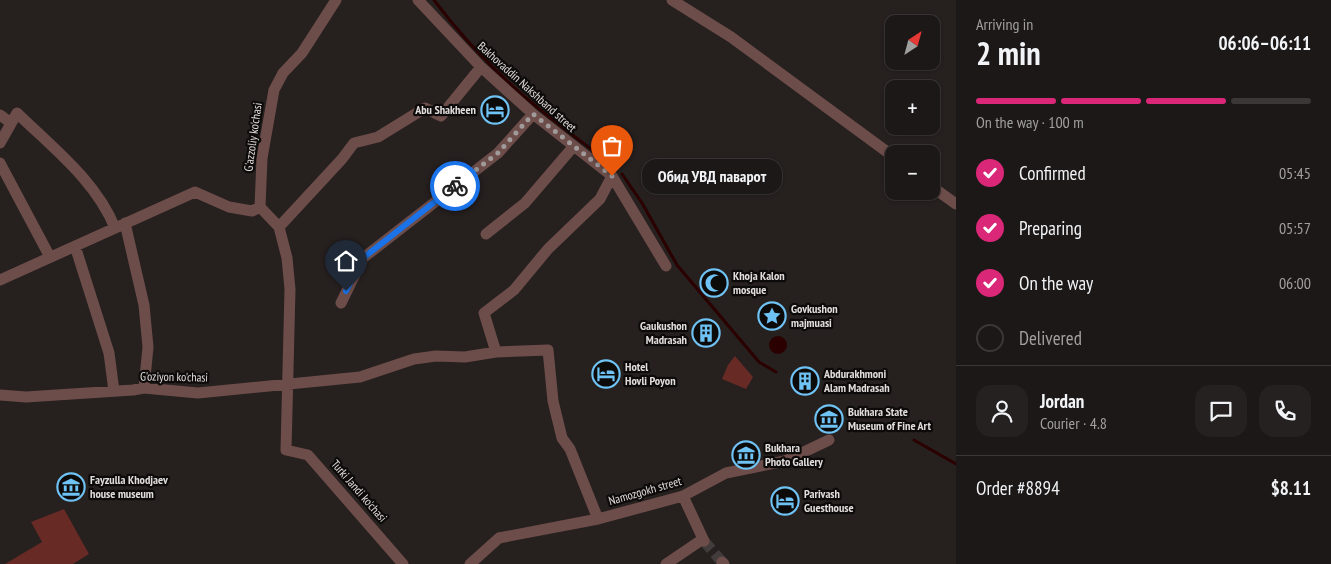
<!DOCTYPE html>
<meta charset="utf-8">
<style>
:root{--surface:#1c1817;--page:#252120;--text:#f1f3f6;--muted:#a0a0a1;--line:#3a3736;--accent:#db2777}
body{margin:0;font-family:"PT Sans Narrow",sans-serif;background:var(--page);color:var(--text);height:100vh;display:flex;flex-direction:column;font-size:19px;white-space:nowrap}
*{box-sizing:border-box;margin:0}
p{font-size:16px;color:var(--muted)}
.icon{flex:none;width:28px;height:28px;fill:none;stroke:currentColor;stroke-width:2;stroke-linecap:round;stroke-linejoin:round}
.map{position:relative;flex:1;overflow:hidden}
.drawer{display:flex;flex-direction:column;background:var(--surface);width:375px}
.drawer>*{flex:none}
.needle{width:32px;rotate:36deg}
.buttons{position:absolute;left:885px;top:15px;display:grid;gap:10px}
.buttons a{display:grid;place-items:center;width:55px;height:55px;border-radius:10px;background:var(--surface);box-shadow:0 1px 4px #0004,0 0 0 1px var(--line);font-size:25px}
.pin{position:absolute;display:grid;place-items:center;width:42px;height:42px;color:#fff;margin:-51px -21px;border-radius:50% 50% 50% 0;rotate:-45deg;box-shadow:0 0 5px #0007}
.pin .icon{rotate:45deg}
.courier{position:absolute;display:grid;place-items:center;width:50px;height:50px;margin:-25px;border:4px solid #1a73e8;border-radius:50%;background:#fff;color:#222;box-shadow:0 1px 6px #0007}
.bubble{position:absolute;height:35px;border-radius:15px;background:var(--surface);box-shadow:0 1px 4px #0004,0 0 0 1px var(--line);font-size:16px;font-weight:600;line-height:35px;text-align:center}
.headline em{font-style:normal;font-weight:600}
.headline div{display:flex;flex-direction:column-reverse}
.headline{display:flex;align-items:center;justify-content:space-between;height:85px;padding:0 20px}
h1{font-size:32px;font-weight:600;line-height:38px}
.bar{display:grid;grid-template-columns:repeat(4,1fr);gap:8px 5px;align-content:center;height:60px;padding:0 20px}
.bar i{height:6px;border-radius:4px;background:var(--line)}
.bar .active{background:var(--accent)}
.bar p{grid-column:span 4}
.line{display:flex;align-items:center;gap:12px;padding:0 20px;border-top:1px solid var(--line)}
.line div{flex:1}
.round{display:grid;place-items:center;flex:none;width:52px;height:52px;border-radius:15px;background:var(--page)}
ol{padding:0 20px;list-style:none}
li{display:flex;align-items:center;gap:15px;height:55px}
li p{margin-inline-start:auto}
li .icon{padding:5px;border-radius:50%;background:var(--accent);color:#fff;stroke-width:4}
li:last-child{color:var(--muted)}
li i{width:28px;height:28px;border:2px solid var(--line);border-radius:50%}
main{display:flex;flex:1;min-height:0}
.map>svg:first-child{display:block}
.green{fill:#682a25}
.water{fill:#2a0000}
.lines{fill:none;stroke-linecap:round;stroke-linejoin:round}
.stream{stroke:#2a0000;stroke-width:3}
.street-tunnel{stroke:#423c3c;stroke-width:11;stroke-dasharray:11 5.5;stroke-linecap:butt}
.street{stroke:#6d4d4a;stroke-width:11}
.done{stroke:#a09b9a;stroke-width:5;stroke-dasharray:0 9}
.route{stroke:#1a73e8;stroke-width:6}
.labels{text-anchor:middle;stroke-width:4.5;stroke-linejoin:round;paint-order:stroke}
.street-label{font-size:12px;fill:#e2dddd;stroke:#0d0b0a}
.poi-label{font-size:12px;font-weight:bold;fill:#e2dddd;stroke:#0d0b0a;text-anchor:start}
</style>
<main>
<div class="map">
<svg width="956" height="564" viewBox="0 0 956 564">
<rect width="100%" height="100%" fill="#26201f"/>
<path class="green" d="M 735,356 L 753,377 L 746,389 L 722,379 L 728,365 Z
M 64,509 L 89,554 L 73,564 L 5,564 L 42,542 L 31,522 Z"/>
<path class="water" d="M769 345a9 9 0 1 1 18 0a9 9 0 1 1-18 0Z"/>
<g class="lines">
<path class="stream" d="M 434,0 C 486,70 546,117 616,167
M 622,174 L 642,203 L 677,265 L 759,362 L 776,372
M 914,440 L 956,464"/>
<path class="street-tunnel" d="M 704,541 L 722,562"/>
<path class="street" d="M 418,0 L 481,67 L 533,114 L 612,176 L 666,266
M 672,0 L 731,37 L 894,157
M 0,115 L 11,123
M 0,143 L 17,113 C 53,148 96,181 115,228
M 0,163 L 50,257
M 931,186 L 956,204
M 260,207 L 262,158 L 274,90 L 283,73 L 302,53 L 336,0
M 125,223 L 144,305 L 148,347 L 144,388
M 279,227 L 342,159 L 354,143 L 378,137 L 425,108 L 441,116 L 481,67
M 486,234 L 525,203 L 573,147
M 75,246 L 109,353 L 114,391
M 0,280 L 195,192 L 229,207 L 252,211 L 260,207 L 279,227 L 287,258 L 290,289 L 286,450 L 308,455 L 403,564
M 341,303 L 363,258 L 498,153 L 533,114
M 496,352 L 484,313 L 514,290 L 548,249 L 600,199 L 612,176
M 0,395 L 26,397 L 133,390 L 144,388 L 198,393 L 360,377 L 414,359 L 436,356 L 465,357 L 496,352 L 548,350 L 553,401 L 562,438 L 570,449 L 598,519
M 683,496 L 704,541
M 722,562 L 724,564
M 470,564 L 499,538 L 598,519 L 683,496 L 726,473 L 785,461 L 829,440
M 666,564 L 703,539"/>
</g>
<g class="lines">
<path class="done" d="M 455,186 L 498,153 L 533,114 L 612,176"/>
<path class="route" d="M 346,291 L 363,258 L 455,186"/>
</g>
<defs>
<g id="hotel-ring" transform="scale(1.4375)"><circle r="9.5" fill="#0d0b0a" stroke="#6fc2f4" stroke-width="1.5"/><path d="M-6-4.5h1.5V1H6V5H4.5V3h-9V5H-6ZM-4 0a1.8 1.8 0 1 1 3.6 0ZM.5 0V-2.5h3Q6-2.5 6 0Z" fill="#6fc2f4"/></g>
<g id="mosque-ring" transform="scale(1.4375)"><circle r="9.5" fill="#0d0b0a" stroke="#6fc2f4" stroke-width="1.5"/><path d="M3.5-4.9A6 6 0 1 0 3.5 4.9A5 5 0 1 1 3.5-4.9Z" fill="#6fc2f4"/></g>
<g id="sight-ring" transform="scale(1.4375)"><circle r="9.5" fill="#0d0b0a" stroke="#6fc2f4" stroke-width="1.5"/><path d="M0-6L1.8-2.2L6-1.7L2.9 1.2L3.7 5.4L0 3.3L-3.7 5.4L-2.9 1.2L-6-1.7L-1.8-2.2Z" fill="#6fc2f4"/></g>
<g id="building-ring" transform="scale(1.4375)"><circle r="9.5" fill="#0d0b0a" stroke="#6fc2f4" stroke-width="1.5"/><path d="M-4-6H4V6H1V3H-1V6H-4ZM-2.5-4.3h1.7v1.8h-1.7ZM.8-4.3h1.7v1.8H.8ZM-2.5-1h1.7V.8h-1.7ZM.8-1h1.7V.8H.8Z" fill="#6fc2f4"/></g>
<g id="museum-ring" transform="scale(1.4375)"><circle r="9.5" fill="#0d0b0a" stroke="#6fc2f4" stroke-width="1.5"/><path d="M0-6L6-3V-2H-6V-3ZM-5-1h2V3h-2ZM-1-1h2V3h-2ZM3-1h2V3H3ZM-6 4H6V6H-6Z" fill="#6fc2f4"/></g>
</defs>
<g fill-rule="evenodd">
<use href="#hotel-ring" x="495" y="110"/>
<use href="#mosque-ring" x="714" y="283"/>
<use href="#sight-ring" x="772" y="316"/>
<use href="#building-ring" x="706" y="333"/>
<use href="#hotel-ring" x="606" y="374"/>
<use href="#building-ring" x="805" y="381"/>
<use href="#museum-ring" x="829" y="419"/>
<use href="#museum-ring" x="746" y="455"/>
<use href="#museum-ring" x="71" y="487"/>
<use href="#hotel-ring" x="785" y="501"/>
</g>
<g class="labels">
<g class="street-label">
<text transform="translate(527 87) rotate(42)" y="4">Bakhovaddin Nakshband street</text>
<text transform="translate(253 137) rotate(-82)" y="4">G'azzoliy ko'chasi</text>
<text transform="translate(174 377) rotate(1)" y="4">G'oziyon ko'chasi</text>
<text transform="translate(359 491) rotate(49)" y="4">Turki Jandi ko'chasi</text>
<text transform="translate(645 491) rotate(-16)" y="4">Namozgokh street</text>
</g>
<g class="poi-label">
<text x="476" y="114" text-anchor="end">Abu Shakheen</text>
<text x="733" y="280">Khoja Kalon<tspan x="733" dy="14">mosque</tspan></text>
<text x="791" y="313">Govkushon<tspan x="791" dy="14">majmuasi</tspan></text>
<text x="687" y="330" text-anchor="end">Gaukushon<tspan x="687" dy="14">Madrasah</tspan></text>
<text x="625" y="371">Hotel<tspan x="625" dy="14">Hovli Poyon</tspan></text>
<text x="824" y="378">Abdurakhmoni<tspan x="824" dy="14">Alam Madrasah</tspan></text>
<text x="848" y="416">Bukhara State<tspan x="848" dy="14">Museum of Fine Art</tspan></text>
<text x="765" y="452">Bukhara<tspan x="765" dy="14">Photo Gallery</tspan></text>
<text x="90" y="484">Fayzulla Khodjaev<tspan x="90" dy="14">house museum</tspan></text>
<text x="804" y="498">Parivash<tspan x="804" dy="14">Guesthouse</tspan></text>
</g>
</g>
</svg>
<div class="buttons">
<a><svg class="needle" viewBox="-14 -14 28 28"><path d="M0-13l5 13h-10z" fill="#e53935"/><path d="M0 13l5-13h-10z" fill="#a0a0a1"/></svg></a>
<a>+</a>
<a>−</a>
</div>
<div class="pin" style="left:612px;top:176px;background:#ea580c"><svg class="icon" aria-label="bag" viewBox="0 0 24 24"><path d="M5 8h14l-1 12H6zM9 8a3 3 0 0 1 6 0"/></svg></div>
<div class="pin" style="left:346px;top:291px;background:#1f2937"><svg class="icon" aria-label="home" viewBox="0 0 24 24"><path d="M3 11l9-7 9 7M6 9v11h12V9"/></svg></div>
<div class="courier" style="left:455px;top:186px"><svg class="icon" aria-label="bike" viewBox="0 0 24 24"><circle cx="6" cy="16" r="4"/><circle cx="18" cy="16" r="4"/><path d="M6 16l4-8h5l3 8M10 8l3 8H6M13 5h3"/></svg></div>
<div class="bubble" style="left:642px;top:159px;width:140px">Обид УВД паварот</div>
</div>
<section class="drawer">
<div class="headline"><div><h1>2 min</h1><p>Arriving in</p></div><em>06:06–06:11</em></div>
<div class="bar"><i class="active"></i><i class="active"></i><i class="active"></i><i></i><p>On the way · 100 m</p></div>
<ol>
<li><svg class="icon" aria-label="check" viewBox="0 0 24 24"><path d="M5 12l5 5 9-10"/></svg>Confirmed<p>05:45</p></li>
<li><svg class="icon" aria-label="check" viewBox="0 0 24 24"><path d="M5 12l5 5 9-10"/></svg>Preparing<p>05:57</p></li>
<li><svg class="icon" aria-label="check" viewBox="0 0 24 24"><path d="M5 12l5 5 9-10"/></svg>On the way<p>06:00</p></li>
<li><i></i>Delivered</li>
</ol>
<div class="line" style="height:90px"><a class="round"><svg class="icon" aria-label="person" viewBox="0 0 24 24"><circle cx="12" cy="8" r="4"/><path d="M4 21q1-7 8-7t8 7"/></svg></a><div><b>Jordan</b><p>Courier · 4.8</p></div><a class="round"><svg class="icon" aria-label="chat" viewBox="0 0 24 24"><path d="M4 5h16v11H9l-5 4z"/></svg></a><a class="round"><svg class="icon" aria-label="phone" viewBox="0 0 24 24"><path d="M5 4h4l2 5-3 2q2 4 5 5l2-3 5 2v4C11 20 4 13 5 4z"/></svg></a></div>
<div class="line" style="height:65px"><div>Order #8894</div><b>$8.11</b></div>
</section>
</main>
